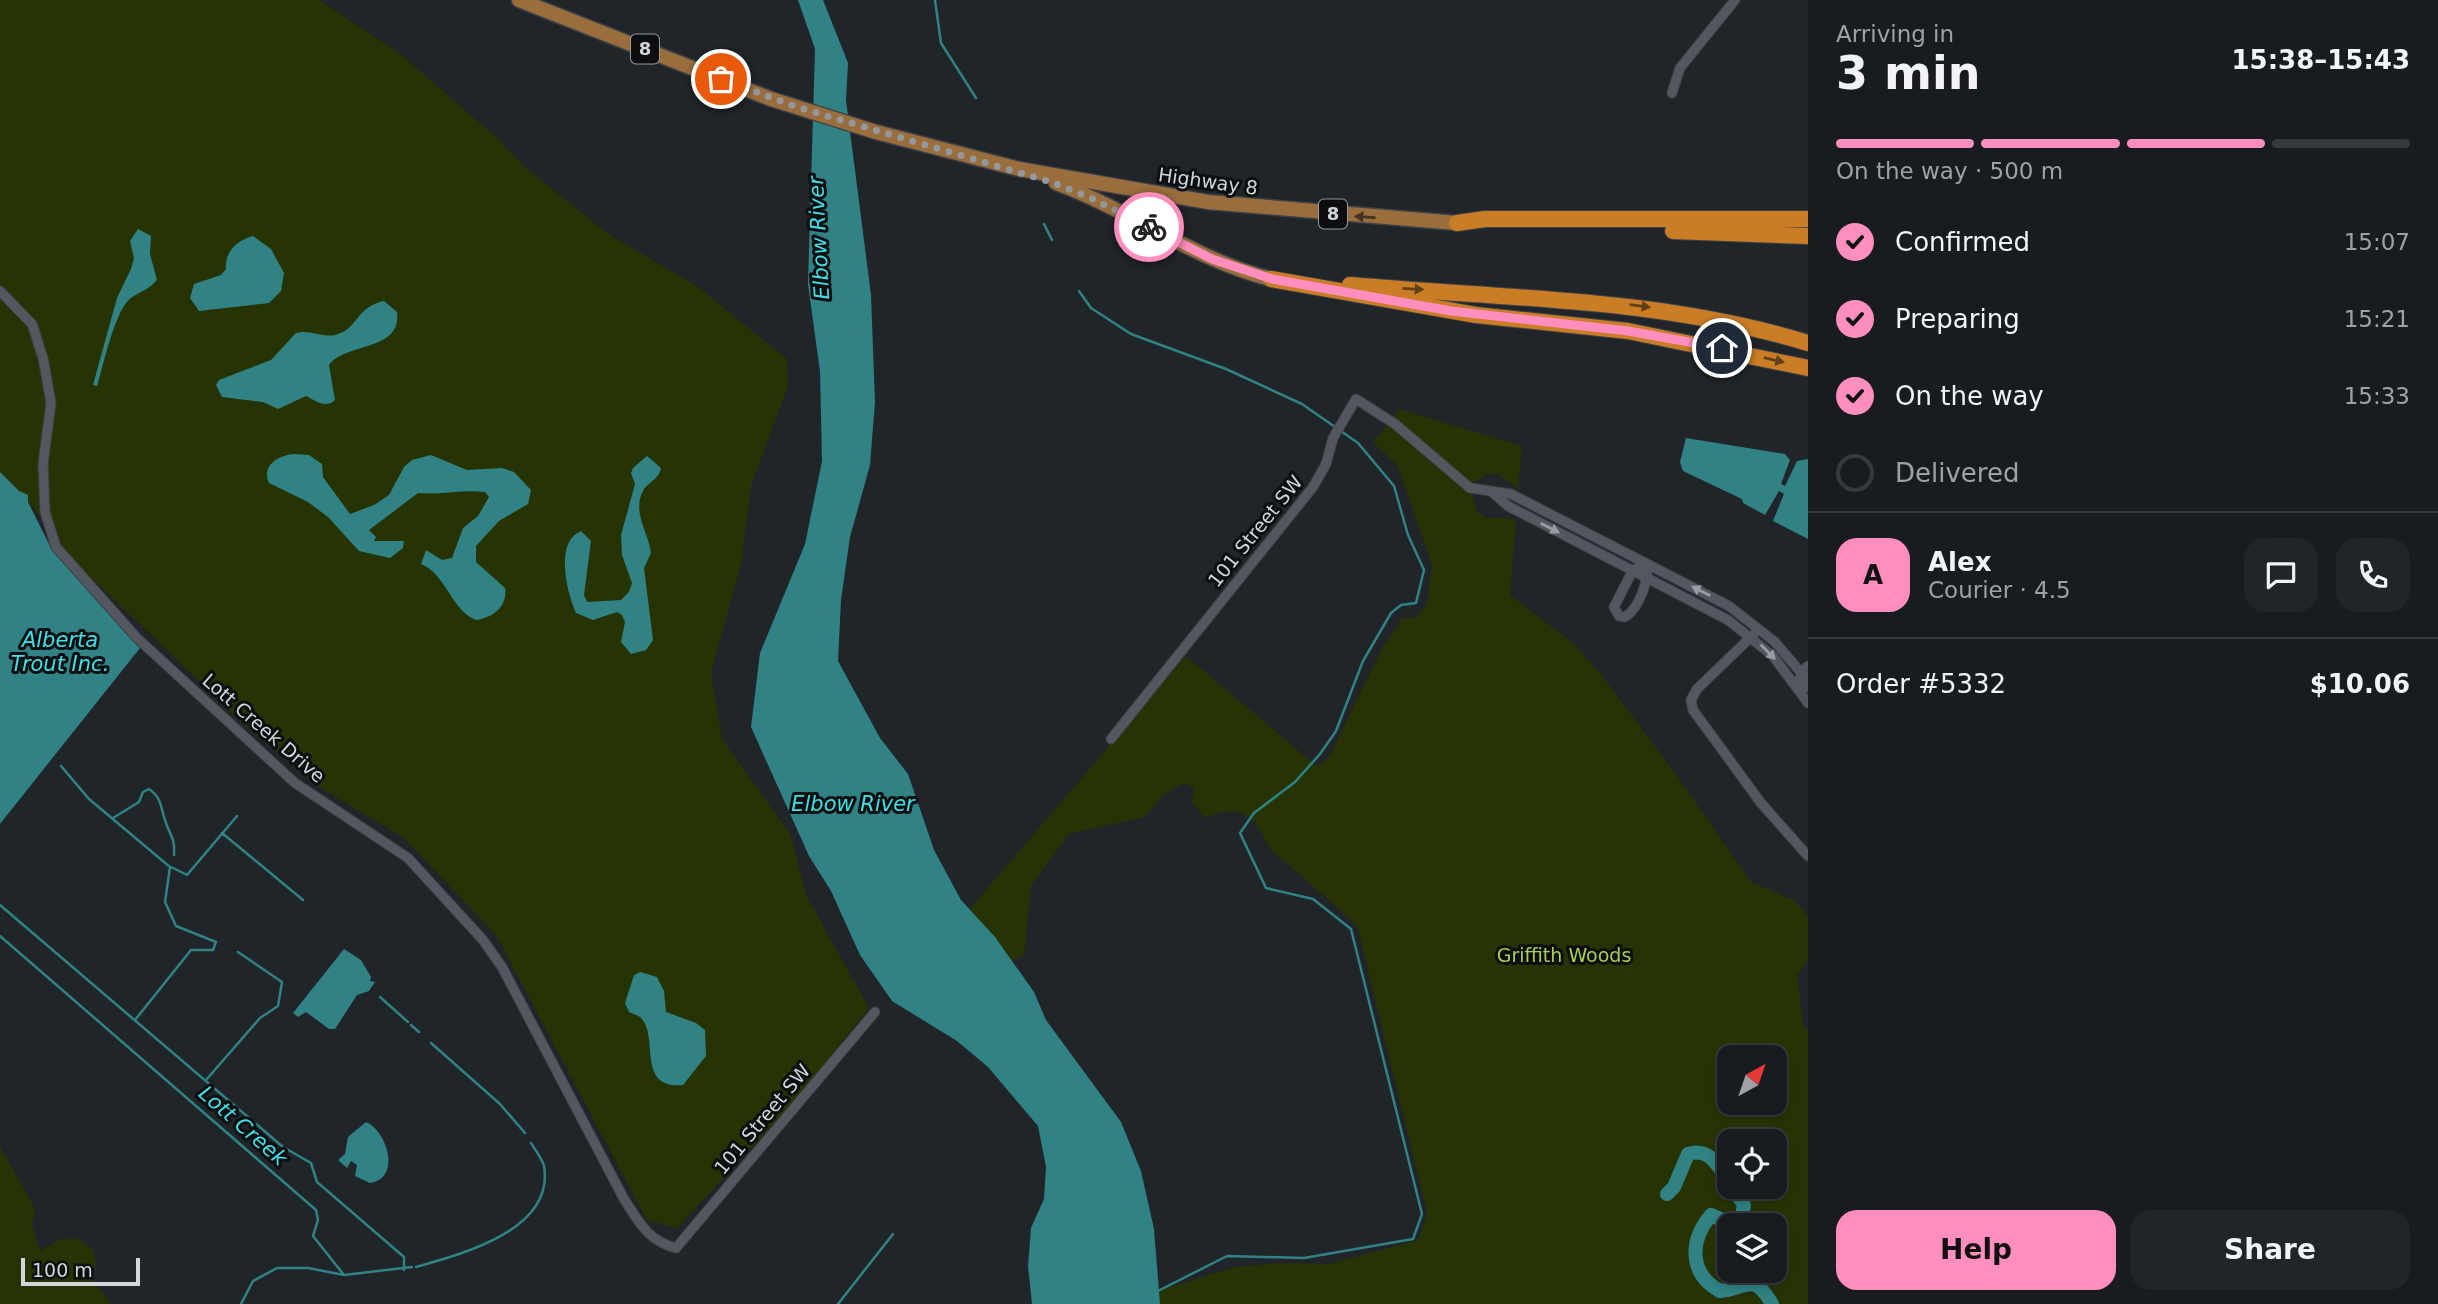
<!DOCTYPE html>
<meta charset="utf-8">
<style>
:root{--surface:#181c20;--page:#212529;--text:#f1f3f6;--muted:#9fa1a5;--line:#363a3e;--accent:#fe8ebe}
body{margin:0;font-family:"DejaVu Sans",sans-serif;background:var(--page);color:var(--text);height:100vh;display:flex;flex-direction:column;font-size:26px;white-space:nowrap}
*{box-sizing:border-box;margin:0}
p{font-size:23px;color:var(--muted)}
.icon{flex:none;width:38px;height:38px;fill:none;stroke:currentColor;stroke-width:2;stroke-linecap:round;stroke-linejoin:round}
.map{position:relative;flex:1;overflow:hidden}
.sheet{display:flex;flex-direction:column;background:var(--surface);width:630px}
.sheet>*{flex:none}
.needle{width:46px;rotate:40deg}
.tools{position:absolute;left:1717px;top:1045px;display:grid;gap:14px}
.tools a{display:grid;place-items:center;width:70px;height:70px;border-radius:14px;background:var(--surface);box-shadow:0 4px 10px #0003,0 0 0 2px var(--line);font-size:35px}
.scale{position:absolute;left:21px;bottom:18px;width:119px;box-sizing:border-box;padding-left:7px;border:4px solid #d3d6da;border-top:0;font-size:19px;line-height:24px;white-space:nowrap;color:#d3d6da;-webkit-text-stroke:5px #0c0e10;paint-order:stroke}
.pin{position:absolute;display:grid;place-items:center;width:60px;height:60px;color:#fff;margin:-30px;border:4px solid #fff;border-radius:50%;box-shadow:0 2px 7px #0007}
.courier{position:absolute;display:grid;place-items:center;width:70px;height:70px;margin:-35px;border:5px solid #fe8ebe;border-radius:50%;background:#fff;color:#222;box-shadow:0 2px 9px #0007}
.headline em{font-style:normal;font-weight:600}
.headline div{display:flex;flex-direction:column-reverse}
.headline{display:flex;align-items:center;justify-content:space-between;height:119px;padding:0 28px}
h1{font-size:46px;font-weight:600;line-height:52px}
.bar{display:grid;grid-template-columns:repeat(4,1fr);gap:10px 7px;align-content:center;height:84px;padding:0 28px}
.bar i{height:9px;border-radius:5px;background:var(--line)}
.bar .active{background:var(--accent)}
.bar p{grid-column:span 4}
.line{display:flex;align-items:center;gap:18px;padding:0 28px;border-top:2px solid var(--line)}
.line div{flex:1}
.round{display:grid;place-items:center;flex:none;width:74px;height:74px;border-radius:21px;background:var(--page)}
ol{padding:0 28px;list-style:none}
li{display:flex;align-items:center;gap:21px;height:77px}
li p{margin-inline-start:auto}
li .icon{padding:7px;border-radius:50%;background:var(--accent);color:#111;stroke-width:4}
li:last-child{color:var(--muted)}
li i{width:38px;height:38px;border:4px solid var(--line);border-radius:50%}
.button{display:flex;gap:14px;margin-top:auto;padding:14px 28px}
.button a{flex:1;height:80px;border-radius:21px;background:var(--accent);color:#111;font-size:28px;font-weight:600;line-height:80px;text-align:center}
.button a+a{background:var(--page);color:var(--text)}
main{display:flex;flex:1;min-height:0}
.map>svg:first-child{display:block}
.green{fill:#263403;fill-rule:evenodd}
.water{fill:#308285}
.lines{fill:none;stroke-linecap:round;stroke-linejoin:round}
.stream{stroke:#308285;stroke-width:2.5}
.river{stroke:#308285;stroke-width:14}
.street-casing{stroke:#3e4247;stroke-width:11}
.primary-casing{stroke:#3e4247;stroke-width:17}
.highway-casing{stroke:#3e4247;stroke-width:18}
.street{stroke:#53585f;stroke-width:9}
.primary{stroke:#9a6e3c;stroke-width:14}
.highway{stroke:#ca7d25;stroke-width:16}
.oneway{fill:#453422}
.oneway2{fill:#614019}
.oneway3{fill:#999da3}
.done{stroke:#94989c;stroke-width:7;stroke-dasharray:0 12.6}
.route{stroke:#fe8ebe;stroke-width:9}
.labels{text-anchor:middle;stroke-width:6;stroke-linejoin:round;paint-order:stroke}
.shield{fill:#0c0e10;stroke:#979a9d;stroke-width:2}
.shield-label{font-size:18px;font-weight:bold;fill:#d3d6da}
.street-label{font-size:19px;fill:#d3d6da;stroke:#0c0e10}
.park-label{font-size:19px;fill:#a7cf51;stroke:#0c0e10}
.water-label{font-size:21px;font-style:italic;fill:#40e0e7;stroke:#0c0e10}
</style>
<main>
<div class="map">
<svg width="1808" height="1304" viewBox="0 0 1808 1304">
<rect width="100%" height="100%" fill="#20252a"/>
<path class="green" d="M 0,0 L 319,0 L 399,53 L 497,138 L 525,167 L 607,233 L 698,287 L 787,359 L 788,386 L 751,486 L 741,564 L 711,673 L 722,739 L 791,835 L 806,895 L 869,1008 L 792,1104 L 677,1228 L 647,1220 L 496,935 L 404,838 L 321,788 L 250,730 L 73,560 L 25,497 L 0,472 Z
M 1399,409 L 1522,446 L 1518,489 L 1497,473 L 1488,474 L 1471,484 L 1394,417 Z
M 1389,423 L 1472,495 L 1477,512 L 1488,518 L 1516,519 L 1510,595 L 1573,643 L 1600,673 L 1672,769 L 1751,882 L 1795,901 L 1808,916 L 1808,960 L 1797,975 L 1803,1025 L 1808,1030 L 1808,1304 L 1115,1304 L 1235,1267 L 1276,1263 L 1329,1264 L 1419,1240 L 1427,1212 L 1357,925 L 1281,858 C 1261,847 1264,818 1237,812 C 1228,810 1214,815 1204,817 L 1192,802 L 1194,788 L 1184,783 L 1167,792 L 1144,817 L 1069,834 L 1031,886 L 1024,955 L 1001,965 L 951,931 L 1186,656 L 1318,767 L 1330,755 L 1381,651 L 1402,618 L 1416,618 L 1427,604 L 1432,565 L 1398,466 L 1373,442 ZM 1729,1057 L 1774,1057 L 1774,1102 L 1729,1102 ZM 1729,1141 L 1774,1141 L 1774,1186 L 1729,1186 ZM 1729,1225 L 1774,1225 L 1774,1270 L 1729,1270 Z
M 0,1146 L 35,1209 L 32,1225 L 40,1251 L 60,1239 L 79,1239 L 93,1250 L 97,1265 L 88,1274 L 111,1304 L 0,1304 Z"/>
<path class="water" d="M 798,0 L 823,0 L 848,63 L 846,100 L 871,295 L 875,402 L 870,465 L 850,537 L 841,600 L 838,661 L 880,738 L 908,774 L 934,850 L 961,900 L 995,937 L 1034,992 L 1046,1020 L 1121,1122 L 1141,1171 L 1154,1229 L 1160,1304 L 1032,1304 L 1028,1266 L 1031,1228 L 1044,1199 L 1046,1167 L 1038,1126 L 988,1067 L 957,1041 L 892,1001 L 860,955 L 831,891 L 809,856 L 751,727 L 760,653 L 805,544 L 822,461 L 820,372 L 808,284 L 815,49 Z
M 138,229 L 151,236 L 150,254 L 157,280 C 149,290 140,291 131,298 C 115,309 103,367 97,386 L 93,385 L 117,298 L 131,269 L 134,258 L 130,241 Z
M 253,236 L 271,249 L 284,273 L 281,291 L 269,303 L 199,311 L 190,298 L 194,284 L 221,275 L 226,269 C 225,251 236,241 253,236 Z
M 384,301 L 397,312 C 402,352 346,342 329,365 L 335,400 C 326,409 316,401 306,396 L 278,409 L 263,402 L 222,397 L 216,385 L 219,380 L 271,360 L 296,333 C 309,329 322,338 335,335 C 358,330 355,307 384,301 Z
M 1686,438 L 1785,454 L 1790,460 L 1781,484 L 1785,486 L 1797,461 L 1808,459 L 1808,539 L 1773,521 L 1784,494 L 1779,491 L 1765,515 L 1743,503 L 1742,499 L 1683,471 L 1680,462 Z
M 295,454 L 309,455 L 322,464 L 323,477 L 350,514 L 374,505 L 389,495 L 404,467 L 412,460 L 431,455 L 467,470 L 502,468 L 514,472 L 531,490 L 528,504 L 499,521 L 476,546 L 476,562 L 505,588 C 508,606 493,618 476,620 C 450,609 447,575 421,564 L 426,550 L 442,560 L 452,558 L 463,528 L 478,516 L 489,497 L 485,492 C 462,489 441,495 418,493 L 369,530 L 376,537 L 374,541 L 404,541 L 403,548 L 390,558 L 359,551 L 328,517 L 308,502 L 269,483 C 261,465 279,455 295,454 Z
M 647,456 L 661,468 C 659,479 650,481 644,489 C 631,512 648,530 651,553 L 644,568 L 653,640 L 646,650 L 631,654 L 621,642 L 625,622 L 622,615 L 617,612 L 593,620 L 576,613 C 567,593 554,542 581,531 L 591,541 L 584,595 L 587,602 L 621,600 L 629,592 L 632,583 L 622,555 L 621,535 L 635,484 L 631,473 L 633,468 Z
M 0,472 L 19,491 L 28,495 L 28,502 L 51,548 L 140,648 L 0,824 Z
M 344,949 L 361,960 L 371,977 L 370,981 L 375,982 L 369,991 L 357,995 L 335,1029 L 329,1029 L 306,1012 L 298,1017 L 293,1013 Z
M 640,972 L 657,977 L 664,991 L 666,1012 L 696,1023 L 705,1030 L 706,1056 L 683,1085 C 635,1090 660,1034 640,1017 C 637,1015 633,1014 629,1012 L 625,1003 L 634,975 Z
M 366,1122 C 387,1131 402,1178 370,1183 L 355,1176 L 357,1165 L 351,1161 L 347,1168 L 338,1160 L 345,1154 L 348,1137 Z"/>
<g class="lines">
<path class="stream" d="M 935,0 L 941,43 L 976,98
M 1044,224 L 1052,240
M 1079,291 L 1091,308 L 1131,334 L 1226,369 L 1302,404 L 1358,443 L 1394,486 L 1408,535 L 1424,570 L 1416,603 L 1401,605 L 1391,613 L 1363,661 L 1336,731 L 1320,754 L 1295,782 L 1254,813 L 1240,833 L 1266,888 L 1313,899 L 1351,929 L 1422,1214 L 1413,1239 L 1304,1258 L 1227,1256 L 1156,1292
M 61,766 L 89,799 L 170,867 L 165,902 L 176,926 L 216,942 L 213,950 L 191,950 L 135,1020
M 113,818 L 139,802 L 143,792 L 149,789 C 163,799 160,808 166,823 C 171,838 175,837 174,855
M 222,833 L 303,900
M 171,867 L 187,875 L 237,816
M 0,905 L 283,1147 L 311,1163 L 317,1182 L 404,1257 L 404,1270
M 0,936 L 316,1210 L 318,1220 L 313,1236 L 344,1275
M 380,997 L 408,1022
M 411,1025 L 419,1032
M 431,1043 L 500,1104 L 525,1133
M 206,1080 L 260,1018 L 278,1006 L 282,982 L 238,952
M 416,1267 C 462,1254 555,1230 544,1166 C 542,1158 535,1150 531,1143
M 241,1304 L 253,1281 L 277,1268 L 308,1268 L 344,1275 L 412,1267
M 838,1304 L 893,1234"/>
<path class="river" d="M 1732,1186 L 1744,1205 L 1742,1216 L 1731,1224 L 1711,1215 C 1689,1241 1689,1274 1720,1291 C 1745,1290 1753,1270 1772,1304
M 1667,1194 L 1674,1187 L 1688,1154 C 1710,1147 1718,1166 1729,1182"/>
<g class="street-casing">
<path id="street" d="M 1672,93 L 1680,68 L 1735,0
M 0,291 L 32,324 L 43,358 L 51,403 L 43,464 L 45,512 L 56,547 L 137,638 L 295,783 L 408,858 L 483,940 L 502,967 L 624,1199 C 639,1222 648,1241 676,1248 L 875,1012
M 1492,492 L 1508,506 L 1728,620 L 1773,656 L 1808,703
M 1648,564 C 1648,580 1640,608 1625,617 L 1619,616 L 1614,607 L 1633,570 Z
M 1754,634 L 1697,689 L 1691,700 L 1693,710 L 1761,803 L 1808,856
M 1808,666 L 1802,672 L 1797,687 L 1808,687
M 1111,739 L 1313,487 L 1326,464 L 1333,438 L 1356,399 L 1395,424 L 1470,488 L 1511,494 L 1729,606 L 1775,642 L 1808,681"/>
</g>
<g class="primary-casing">
<path id="primary" d="M 519,0 L 771,99 L 876,132 L 1019,169 L 1208,202 L 1457,223
M 1056,183 C 1130,210 1194,260 1271,279"/>
</g>
<g class="highway-casing">
<path id="highway" d="M 1457,223 L 1485,219 L 1808,219
M 1673,231 L 1808,236
M 1271,279 L 1476,315 L 1628,331 L 1808,368
M 1350,285 C 1505,299 1657,297 1808,343"/>
</g>
<use href="#street" class="street"/>
<use href="#primary" class="primary"/>
<use href="#highway" class="highway"/>
</g>
<defs><path id="oneway-solid" d="M-6-.8H1V-3.2L6.5 0L1 3.2V.8H-6Z" transform="scale(1.75)"/></defs>
<use class="oneway" href="#oneway-solid" transform="translate(1365 217) rotate(-176)"/>
<g class="oneway2">
<use href="#oneway-solid" transform="translate(1413 289) rotate(3)"/>
<use href="#oneway-solid" transform="translate(1640 306) rotate(7)"/>
<use href="#oneway-solid" transform="translate(1774 360) rotate(13)"/>
</g>
<g class="oneway3">
<use href="#oneway-solid" transform="translate(1550 528) rotate(27)"/>
<use href="#oneway-solid" transform="translate(1701 591) rotate(-153)"/>
<use href="#oneway-solid" transform="translate(1768 652) rotate(45)"/>
</g>
<g class="lines">
<path class="done" d="M 721,79 L 797,107 L 1051,182 L 1091,198 L 1149,227"/>
<path class="route" d="M 1149,227 L 1212,259 L 1272,279 L 1451,311 L 1628,331 L 1722,348"/>
</g>
<g class="labels">
<g class="shield">
<rect x="631" y="34.5" width="28" height="29" rx="5"/>
<rect x="1319" y="199.5" width="28" height="29" rx="5"/>
</g>
<g class="shield-label">
<text x="645" y="55">8</text>
<text x="1333" y="220">8</text>
</g>
<g class="street-label">
<text transform="translate(1208 181) rotate(8)" y="7">Highway 8</text>
<text transform="translate(1255 531) rotate(-51)" y="7">101 Street SW</text>
<text transform="translate(264 728) rotate(41)" y="7">Lott Creek Drive</text>
<text transform="translate(762 1119) rotate(-50)" y="7">101 Street SW</text>
</g>
<g class="park-label">
<text x="1564" y="962">Griffith Woods</text>
</g>
<g class="water-label">
<text transform="translate(819 238) rotate(-93)" y="7">Elbow River</text>
<text x="60" y="647">Alberta<tspan x="60" dy="24">Trout Inc.</tspan></text>
<text x="853" y="811">Elbow River</text>
<text transform="translate(243 1126) rotate(41)" y="7">Lott Creek</text>
</g>
</g>
</svg>
<div class="tools">
<a><svg class="needle" viewBox="-14 -14 28 28"><path d="M0-13l5 13h-10z" fill="#e53935"/><path d="M0 13l5-13h-10z" fill="#9fa1a5"/></svg></a>
<a><svg class="icon" aria-label="locate" viewBox="0 0 24 24"><circle cx="12" cy="12" r="6"/><path d="M12 2v4M12 18v4M2 12h4M18 12h4"/></svg></a>
<a><svg class="icon" aria-label="layers" viewBox="0 0 24 24"><path d="M12 4l9 5-9 5-9-5zM3 14l9 5 9-5"/></svg></a>
</div>
<div class="scale">100 m</div>
<div class="pin" style="left:721px;top:79px;background:#ea580c"><svg class="icon" aria-label="bag" viewBox="0 0 24 24"><path d="M5 8h14l-1 12H6zM9 8a3 3 0 0 1 6 0"/></svg></div>
<div class="pin" style="left:1722px;top:348px;background:#1f2937"><svg class="icon" aria-label="home" viewBox="0 0 24 24"><path d="M3 11l9-7 9 7M6 9v11h12V9"/></svg></div>
<div class="courier" style="left:1149px;top:227px"><svg class="icon" aria-label="bike" viewBox="0 0 24 24"><circle cx="6" cy="16" r="4"/><circle cx="18" cy="16" r="4"/><path d="M6 16l4-8h5l3 8M10 8l3 8H6M13 5h3"/></svg></div>
</div>
<section class="sheet">
<div class="headline"><div><h1>3 min</h1><p>Arriving in</p></div><em>15:38–15:43</em></div>
<div class="bar"><i class="active"></i><i class="active"></i><i class="active"></i><i></i><p>On the way · 500 m</p></div>
<ol>
<li><svg class="icon" aria-label="check" viewBox="0 0 24 24"><path d="M5 12l5 5 9-10"/></svg>Confirmed<p>15:07</p></li>
<li><svg class="icon" aria-label="check" viewBox="0 0 24 24"><path d="M5 12l5 5 9-10"/></svg>Preparing<p>15:21</p></li>
<li><svg class="icon" aria-label="check" viewBox="0 0 24 24"><path d="M5 12l5 5 9-10"/></svg>On the way<p>15:33</p></li>
<li><i></i>Delivered</li>
</ol>
<div class="line" style="height:126px"><b class="round" style="background:var(--accent);color:#111">A</b><div><b>Alex</b><p>Courier · 4.5</p></div><a class="round"><svg class="icon" aria-label="chat" viewBox="0 0 24 24"><path d="M4 5h16v11H9l-5 4z"/></svg></a><a class="round"><svg class="icon" aria-label="phone" viewBox="0 0 24 24"><path d="M5 4h4l2 5-3 2q2 4 5 5l2-3 5 2v4C11 20 4 13 5 4z"/></svg></a></div>
<div class="line" style="height:91px"><div>Order #5332</div><b>$10.06</b></div>
<div class="button"><a>Help</a><a>Share</a></div>
</section>
</main>
